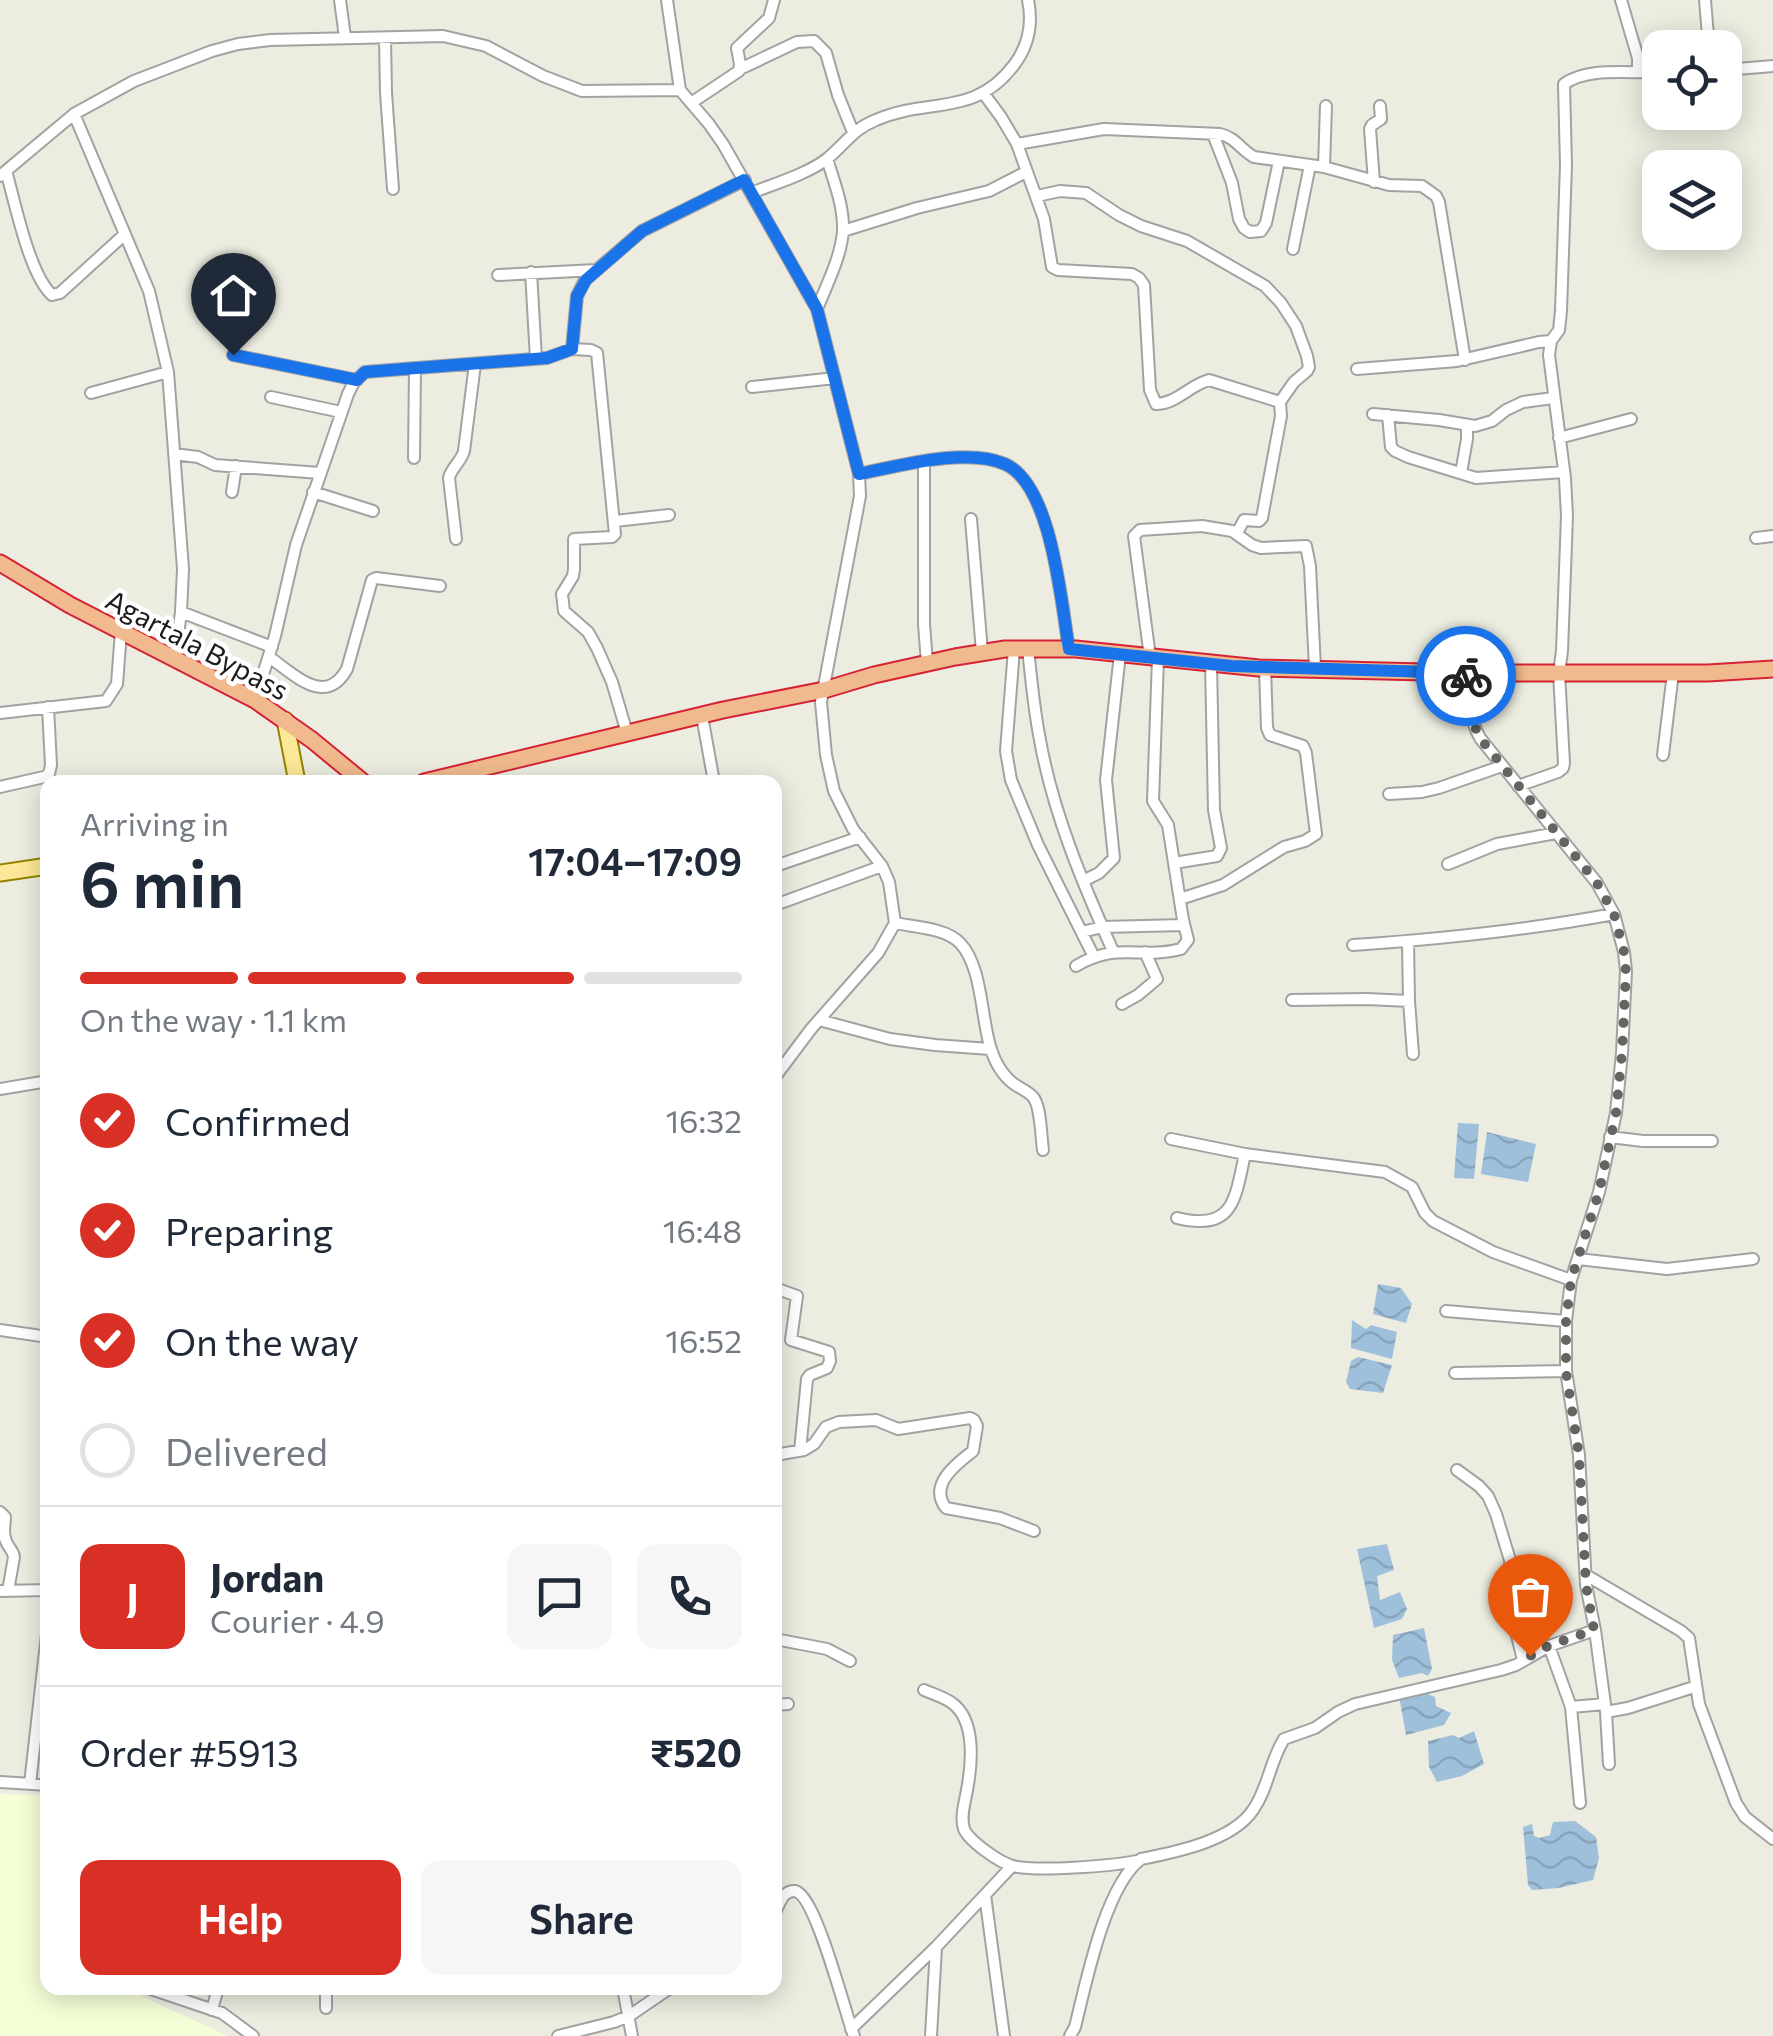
<!DOCTYPE html>
<meta charset="utf-8">
<style>
:root{--surface:#fff;--page:#f6f6f7;--text:#1f2937;--muted:#747a83;--line:#e0e1e3;--accent:#d93025}
body{margin:0;font-family:Commissioner,sans-serif;background:var(--page);color:var(--text);height:100vh;display:flex;flex-direction:column;font-size:38px;white-space:nowrap}
*{box-sizing:border-box;margin:0}
p{font-size:32px;color:var(--muted)}
.icon{flex:none;width:55px;height:55px;fill:none;stroke:currentColor;stroke-width:2;stroke-linecap:round;stroke-linejoin:round}
.map{position:relative;flex:1;overflow:hidden}
.details{position:absolute;left:40px;top:775px;width:742px;height:1220px;display:flex;flex-direction:column;background:var(--surface);border-radius:20px;box-shadow:0 5px 25px #0003}
.details>*{flex:none}
.controls{position:absolute;left:1642px;top:30px;display:grid;gap:20px}
.controls a{display:grid;place-items:center;width:100px;height:100px;border-radius:20px;background:var(--surface);box-shadow:0 5px 25px #0003;font-size:50px}
.pin{position:absolute;display:grid;place-items:center;width:85px;height:85px;color:#fff;margin:-102px -42px;border-radius:50% 50% 50% 0;rotate:-45deg;box-shadow:0 0 10px #0007}
.pin .icon{rotate:45deg}
.courier{position:absolute;display:grid;place-items:center;width:100px;height:100px;margin:-50px;border:8px solid #1a73e8;border-radius:50%;background:#fff;color:#222;box-shadow:0 2px 12px #0007}
.overview em{font-style:normal;font-weight:600}
.overview div{display:flex;flex-direction:column-reverse}
.overview{display:flex;align-items:center;justify-content:space-between;height:170px;padding:0 40px}
h1{font-size:65px;font-weight:600;line-height:75px}
.bar{display:grid;grid-template-columns:repeat(4,1fr);gap:15px 10px;align-content:center;height:120px;padding:0 40px}
.bar i{height:12px;border-radius:8px;background:var(--line)}
.bar .selected{background:var(--accent)}
.bar p{grid-column:span 4}
.line{display:flex;align-items:center;gap:25px;padding:0 40px;border-top:2px solid var(--line)}
.line div{flex:1}
.round{display:grid;place-items:center;flex:none;width:105px;height:105px;border-radius:20px;background:var(--page)}
ol{padding:0 40px;list-style:none}
li{display:flex;align-items:center;gap:30px;height:110px}
li p{margin-inline-start:auto}
li .icon{padding:10px;border-radius:50%;background:var(--accent);color:#fff;stroke-width:4}
li:last-child{color:var(--muted)}
li i{width:55px;height:55px;border:5px solid var(--line);border-radius:50%}
.button{display:flex;gap:20px;margin-top:auto;padding:20px 40px}
.button a{flex:1;height:115px;border-radius:20px;background:var(--accent);color:#fff;font-size:40px;font-weight:600;line-height:115px;text-align:center}
.button a+a{background:var(--page);color:var(--text)}
.map>svg:first-child{display:block}
.education{fill:#f5ffd7}
.water{fill:url(#water-waves)}
.lines{fill:none;stroke-linecap:round;stroke-linejoin:round}
.minor-casing{stroke:#a2a2a2;stroke-width:14}
.primary-casing{stroke:#928400;stroke-width:19}
.trunk-casing{stroke:#d62235;stroke-width:19}
.minor{stroke:#fff;stroke-width:10}
.primary{stroke:#fce896;stroke-width:15}
.trunk{stroke:#f1ba8e;stroke-width:15}
.done{stroke:#646460;stroke-width:10;stroke-dasharray:0 18}
.route{stroke:#1a73e8;stroke-width:12}
.labels{text-anchor:middle;stroke-width:9;stroke-linejoin:round;paint-order:stroke}
.street-label{font-size:28px;fill:#1b1b1b;stroke:#fff}
</style>
<div class="map">
<svg width="1773" height="2036" viewBox="0 0 1773 2036">
<defs>
<pattern id="water-waves" width="16" height="10" patternUnits="userSpaceOnUse" patternTransform="scale(2.5)"><rect width="16" height="10" fill="#9fc0db"/><path d="M0 5q4-4 8 0t8 0" fill="none" stroke="#88a4bb"/></pattern>
</defs>
<rect width="100%" height="100%" fill="#edece0"/>
<path class="education" d="M 0,1794 L 47,1795 L 48,1988 L 124,1988 L 228,2036 L 0,2036 Z"/>
<path class="water" d="M 1458,1123 L 1479,1124 L 1474,1179 L 1454,1178 Z
M 1487,1132 L 1536,1144 L 1528,1182 L 1481,1174 Z
M 1378,1284 L 1401,1288 L 1412,1304 L 1406,1323 L 1373,1314 Z
M 1352,1320 L 1366,1329 L 1371,1325 L 1397,1332 L 1392,1359 L 1351,1348 Z
M 1358,1357 L 1392,1365 L 1383,1393 L 1350,1389 L 1346,1382 L 1351,1361 Z
M 1387,1544 L 1394,1570 L 1377,1576 L 1380,1600 L 1400,1592 L 1407,1609 L 1402,1619 L 1374,1628 L 1357,1549 Z
M 1424,1628 L 1432,1669 L 1428,1676 L 1422,1673 L 1399,1678 L 1392,1660 L 1393,1635 Z
M 1420,1691 L 1435,1697 L 1436,1706 L 1451,1713 L 1444,1725 L 1406,1735 L 1399,1696 Z
M 1474,1731 L 1484,1764 L 1462,1776 L 1437,1782 L 1429,1767 L 1428,1741 L 1453,1735 L 1459,1738 Z
M 1575,1821 L 1596,1837 L 1599,1858 L 1593,1880 L 1559,1888 L 1532,1890 L 1528,1885 L 1523,1827 L 1532,1824 L 1534,1836 L 1539,1838 L 1550,1835 L 1553,1822 Z"/>
<g class="lines">
<g class="minor-casing">
<path id="minor" d="M 340,0 L 345,37
M 667,0 L 680,90 L 709,124 L 723,144 L 817,309 L 859,474 L 860,496 L 821,702 L 826,755 L 834,791 L 853,829 L 882,866 L 889,882 L 895,923 L 878,953 L 811,1029 L 775,1077
M 1621,0 L 1638,58 L 1638,72
M 1705,0 L 1709,48
M 385,38 L 386,93 L 393,189
M 740,69 L 797,42 L 814,41 L 826,53 L 838,95 L 853,132
M 1725,70 L 1773,66
M 984,94 L 1001,117 L 1017,144 L 1044,219 L 1052,267 L 1058,270 L 1132,274 L 1139,278 L 1144,285 L 1150,390 L 1156,404 C 1176,404 1190,385 1209,380 L 1280,402 L 1281,416 L 1262,518 L 1259,521 L 1244,520 L 1237,533
M 691,103 L 739,71 L 740,64 L 737,48 L 769,18 L 774,0
M 74,114 L 149,291 L 168,372 L 183,569 L 181,612 L 175,657
M 1213,134 L 1232,183 L 1239,219 L 1244,228 L 1250,232 L 1261,231 L 1266,223 L 1279,161
M 1017,144 L 1104,129 L 1220,134 C 1235,137 1241,150 1254,157 L 1324,167 L 1389,185 L 1422,186 L 1436,196 L 1439,202 L 1465,360
M 1324,167 L 1326,106
M 6,171 C 15,202 29,274 52,295 L 60,293 L 125,234
M 0,176 L 74,114 L 134,81 L 212,51 L 238,44 L 270,40 L 443,36 L 486,46 L 543,76 L 582,91 L 680,90
M 1374,182 L 1370,129 L 1372,125 L 1381,119 L 1380,106
M 751,193 C 774,184 810,173 828,158 C 846,143 853,129 876,120 C 928,97 974,118 1014,65 C 1029,45 1033,24 1028,0
M 1037,196 L 1060,191 L 1086,193 L 1119,215 L 1141,226 L 1187,241 L 1265,286 L 1281,303 L 1296,326 L 1307,356 L 1309,367 L 1307,371 L 1294,382 L 1280,402
M 843,231 L 917,208 L 989,191 L 1026,172
M 1293,249 L 1310,165
M 531,272 L 536,359
M 498,275 L 596,270
M 817,309 C 827,284 841,257 843,231 C 844,207 834,181 827,159
M 572,349 L 591,350 L 597,353 L 615,534 L 612,537 L 574,539 L 574,569 L 573,576 L 562,594 L 564,611 L 588,632 L 597,648 L 612,682 L 627,733
M 233,355 L 357,380
M 1357,369 L 1457,361 L 1539,342 L 1551,341
M 752,387 L 835,378
M 91,393 L 168,372
M 271,397 L 341,412
M 1373,414 L 1439,420 L 1475,426 L 1492,421 L 1506,410 L 1523,402 L 1553,398
M 1388,415 L 1391,447 L 1395,451 L 1408,457 L 1476,478 L 1564,472
M 1559,438 L 1631,419
M 174,454 L 198,457 L 215,465 L 320,473
M 414,458 L 415,368
M 924,461 L 924,624 L 927,663
M 1461,473 L 1467,439 L 1467,426
M 859,474 C 899,466 966,447 1005,464 C 1052,485 1061,602 1069,649
M 232,492 L 236,466
M 313,492 L 373,511
M 971,519 L 982,652
M 615,521 L 669,515
M 1756,538 L 1773,536
M 456,539 L 449,478 C 451,468 461,462 464,451 L 475,364
M 181,612 L 272,647
M 1028,648 C 1031,679 1034,710 1040,740 C 1053,813 1083,884 1113,951
M 1014,649 L 1006,751 L 1011,780 L 1038,845 L 1094,957
M 269,657 C 294,674 325,708 347,669 L 372,580 L 376,578 L 440,586
M 1150,657 L 1134,536 L 1140,530 L 1202,526 L 1232,531 L 1252,545 L 1261,548 L 1306,546 L 1310,566 L 1315,668
M 255,700 L 275,636 L 296,545 L 348,394 L 354,382 L 365,372 L 547,358 L 572,349 L 577,296 L 585,280 L 642,231 L 745,180
M 0,713 L 106,701 L 117,684 L 121,631
M 702,716 L 714,782
M 1663,755 L 1673,673
M 1518,786 L 1558,772 L 1563,768 L 1564,763 L 1559,673 L 1562,651 L 1567,516 L 1565,478 L 1549,355 L 1551,341 L 1559,330 L 1561,311 L 1566,165 L 1564,84 C 1589,66 1631,74 1660,72
M 0,787 L 44,777 L 49,774 L 51,765 L 48,707
M 1389,794 L 1422,792 L 1439,788 L 1502,766
M 1174,863 L 1217,856 L 1221,848 L 1214,810 L 1211,664
M 1448,864 L 1497,844 L 1556,833
M 775,866 L 860,837
M 1083,881 L 1099,873 L 1114,858 L 1106,780 L 1120,654
M 1180,899 L 1223,885 L 1284,847 L 1305,841 L 1316,834 L 1306,753 L 1303,746 L 1270,735 L 1267,728 L 1265,668
M 775,905 L 882,866
M 895,923 C 914,927 946,928 960,943 C 982,966 981,1016 990,1046 C 994,1060 1002,1075 1014,1084 C 1020,1088 1029,1092 1033,1097 C 1041,1106 1041,1137 1043,1150
M 1082,932 L 1102,927 L 1184,925
M 1408,941 L 1409,1001 L 1413,1054
M 1353,945 C 1441,939 1528,930 1614,914
M 1076,966 C 1118,941 1141,960 1181,949 L 1188,940 L 1183,920 L 1168,825 L 1153,801 L 1158,658
M 1292,1000 L 1367,999 L 1409,1001
M 1122,1004 L 1138,995 L 1157,979 L 1145,952
M 819,1020 L 890,1039 L 935,1045 L 990,1049
M 0,1089 L 48,1081
M 1610,1137 L 1643,1141 L 1712,1141
M 1171,1139 L 1245,1154 L 1385,1172 L 1412,1187 L 1425,1213 L 1433,1221 L 1493,1252 L 1571,1280
M 1177,1218 C 1234,1232 1235,1199 1245,1154
M 1578,1259 L 1667,1269 L 1753,1259
M 775,1288 L 797,1296 L 791,1340 L 829,1352 L 830,1361 L 827,1368 L 810,1375 L 807,1379 L 800,1451
M 1446,1311 L 1566,1321
M 0,1330 L 48,1337
M 1455,1373 L 1566,1371
M 775,1455 L 804,1450 L 814,1444 L 826,1427 L 839,1422 L 876,1420 L 898,1429 L 970,1418 L 974,1420 L 977,1426 L 973,1451 C 956,1464 928,1485 946,1508 L 1000,1518 L 1034,1531
M 1457,1470 L 1479,1486 L 1488,1496 L 1496,1514 L 1510,1560 L 1514,1623 L 1523,1660
M 0,1512 L 5,1517 C 5,1525 2,1533 6,1541 C 8,1548 13,1549 14,1557 L 8,1591
M 1586,1575 L 1681,1631 L 1689,1638 L 1699,1704 L 1736,1803 L 1745,1817 L 1773,1839
M 0,1591 L 48,1590
M 1595,1630 L 1606,1712 L 1609,1764
M 775,1639 L 827,1649 L 850,1661
M 1549,1646 L 1571,1707 L 1580,1803
M 924,1690 C 933,1694 944,1697 952,1703 C 976,1720 972,1764 967,1790 C 965,1802 960,1817 964,1829 C 969,1841 1000,1863 1013,1866 C 1036,1872 1111,1866 1137,1861
M 775,1705 L 788,1704
M 1571,1707 L 1605,1704
M 1606,1712 L 1628,1708 L 1694,1687
M 0,1782 L 48,1785
M 30,1784 L 48,1625
M 985,1895 L 1004,2036
M 775,1913 C 779,1904 783,1890 795,1891 C 816,1895 845,2013 854,2036
M 148,1988 L 222,2013 L 253,2036
M 430,1988 L 439,1988
M 623,1988 L 632,2036
M 326,2008 L 326,1988
M 212,2010 L 218,1988
M 851,2029 L 937,1946 L 1012,1866
M 558,2036 L 614,2022 L 629,2016 L 670,1988
M 931,2036 L 936,1947
M 1070,2036 L 1075,2027 C 1086,1983 1105,1886 1141,1859 C 1176,1852 1232,1841 1253,1810 C 1268,1789 1270,1761 1284,1739 L 1315,1728 L 1338,1712 L 1355,1704 L 1501,1670 L 1516,1665 L 1549,1646 L 1595,1630 L 1586,1585 L 1579,1455 L 1566,1371 L 1566,1321 L 1571,1280 L 1599,1192 L 1616,1113 L 1622,1053 L 1626,971 L 1624,952 L 1614,914 L 1597,883 L 1480,738 C 1469,718 1467,696 1466,673"/>
</g>
<g class="primary-casing">
<path id="primary" d="M 285,720 L 297,782
M 0,873 L 48,866"/>
</g>
<g class="trunk-casing">
<path id="trunk" d="M 0,563 L 70,605 L 255,700 L 312,740 L 363,782
M 424,782 L 723,710 L 824,690 L 874,675 L 955,657 L 1005,649 L 1076,649 L 1259,668 L 1466,673 L 1708,673 L 1773,669"/>
</g>
<use href="#minor" class="minor"/>
<use href="#primary" class="primary"/>
<use href="#trunk" class="trunk"/>
</g>
<g class="lines">
<path class="done" d="M 1466,676 C 1467,698 1470,718 1480,738 L 1597,883 L 1614,914 L 1624,952 L 1626,972 L 1622,1053 L 1616,1113 L 1599,1192 L 1571,1280 L 1566,1321 L 1566,1372 L 1579,1455 L 1586,1585 L 1594,1630 L 1548,1646 L 1530,1656"/>
<path class="route" d="M 233,355 L 357,380 L 365,372 L 547,358 L 572,349 L 577,296 L 586,280 L 642,231 L 744,180 L 817,309 L 859,474 C 899,466 966,447 1005,464 C 1052,485 1061,602 1069,649 L 1231,666 L 1466,673 L 1466,676"/>
</g>
<g class="labels">
<g class="street-label">
<text transform="translate(197 645) rotate(28)" y="10">Agartala Bypass</text>
</g>
</g>
</svg>
<div class="controls">
<a><svg class="icon" aria-label="locate" viewBox="0 0 24 24"><circle cx="12" cy="12" r="6"/><path d="M12 2v4M12 18v4M2 12h4M18 12h4"/></svg></a>
<a><svg class="icon" aria-label="layers" viewBox="0 0 24 24"><path d="M12 4l9 5-9 5-9-5zM3 14l9 5 9-5"/></svg></a>
</div>
<div class="pin" style="left:1530px;top:1656px;background:#ea580c"><svg class="icon" aria-label="bag" viewBox="0 0 24 24"><path d="M5 8h14l-1 12H6zM9 8a3 3 0 0 1 6 0"/></svg></div>
<div class="pin" style="left:233px;top:355px;background:#1f2937"><svg class="icon" aria-label="home" viewBox="0 0 24 24"><path d="M3 11l9-7 9 7M6 9v11h12V9"/></svg></div>
<div class="courier" style="left:1466px;top:676px"><svg class="icon" aria-label="bike" viewBox="0 0 24 24"><circle cx="6" cy="16" r="4"/><circle cx="18" cy="16" r="4"/><path d="M6 16l4-8h5l3 8M10 8l3 8H6M13 5h3"/></svg></div>
<section class="details">
<div class="overview"><div><h1>6 min</h1><p>Arriving in</p></div><em>17:04–17:09</em></div>
<div class="bar"><i class="selected"></i><i class="selected"></i><i class="selected"></i><i></i><p>On the way · 1.1 km</p></div>
<ol>
<li><svg class="icon" aria-label="check" viewBox="0 0 24 24"><path d="M5 12l5 5 9-10"/></svg>Confirmed<p>16:32</p></li>
<li><svg class="icon" aria-label="check" viewBox="0 0 24 24"><path d="M5 12l5 5 9-10"/></svg>Preparing<p>16:48</p></li>
<li><svg class="icon" aria-label="check" viewBox="0 0 24 24"><path d="M5 12l5 5 9-10"/></svg>On the way<p>16:52</p></li>
<li><i></i>Delivered</li>
</ol>
<div class="line" style="height:180px"><b class="round" style="background:var(--accent);color:#fff">J</b><div><b>Jordan</b><p>Courier · 4.9</p></div><a class="round"><svg class="icon" aria-label="chat" viewBox="0 0 24 24"><path d="M4 5h16v11H9l-5 4z"/></svg></a><a class="round"><svg class="icon" aria-label="phone" viewBox="0 0 24 24"><path d="M5 4h4l2 5-3 2q2 4 5 5l2-3 5 2v4C11 20 4 13 5 4z"/></svg></a></div>
<div class="line" style="height:130px"><div>Order #5913</div><b>₹520</b></div>
<div class="button"><a>Help</a><a>Share</a></div>
</section>
</div>
